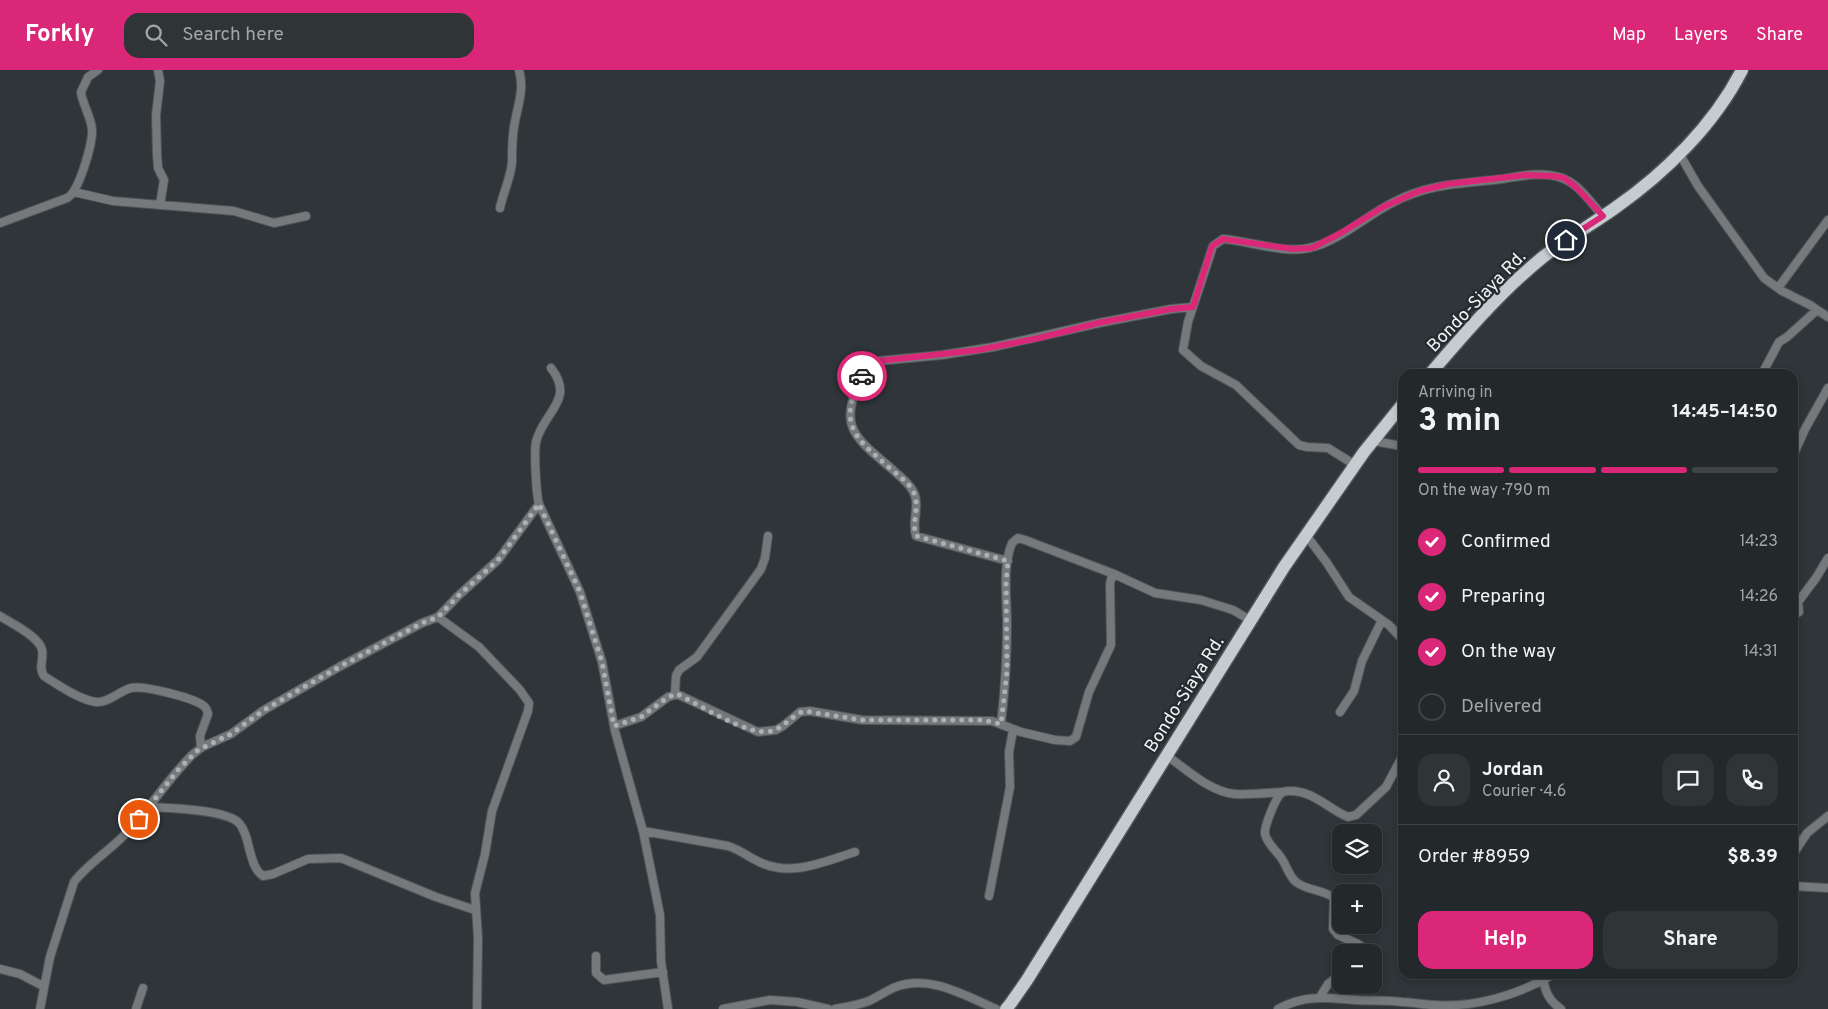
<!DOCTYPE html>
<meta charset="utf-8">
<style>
:root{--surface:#23282a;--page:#2f3436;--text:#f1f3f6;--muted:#a3a6a8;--line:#404447;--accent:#db2777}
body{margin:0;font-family:Overpass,sans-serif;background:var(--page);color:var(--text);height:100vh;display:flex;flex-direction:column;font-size:19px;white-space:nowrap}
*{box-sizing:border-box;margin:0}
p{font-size:16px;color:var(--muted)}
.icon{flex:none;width:28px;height:28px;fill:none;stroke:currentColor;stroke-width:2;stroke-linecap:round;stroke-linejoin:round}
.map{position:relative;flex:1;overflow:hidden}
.sheet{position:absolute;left:1398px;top:299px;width:400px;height:610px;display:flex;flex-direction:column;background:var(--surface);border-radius:15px;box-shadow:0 2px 8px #0003,0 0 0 1px var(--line)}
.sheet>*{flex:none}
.controls{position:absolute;left:1332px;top:754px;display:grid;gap:10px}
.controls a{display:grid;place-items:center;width:50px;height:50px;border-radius:10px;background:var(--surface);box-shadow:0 2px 8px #0003,0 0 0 1px var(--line);font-size:25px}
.pin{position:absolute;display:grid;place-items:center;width:42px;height:42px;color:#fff;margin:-21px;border:2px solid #fff;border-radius:50%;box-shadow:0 1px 5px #0007}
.courier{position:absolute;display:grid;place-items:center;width:50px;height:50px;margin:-25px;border:4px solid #db2777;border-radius:50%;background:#fff;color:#222;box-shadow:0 1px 6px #0007}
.overview em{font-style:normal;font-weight:700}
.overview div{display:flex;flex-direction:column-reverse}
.overview{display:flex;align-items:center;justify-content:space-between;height:85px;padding:0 20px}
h1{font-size:32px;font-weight:700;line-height:38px}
.bar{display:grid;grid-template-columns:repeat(4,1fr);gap:8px 5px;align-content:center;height:60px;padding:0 20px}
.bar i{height:6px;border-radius:4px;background:var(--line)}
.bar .on{background:var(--accent)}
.bar p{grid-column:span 4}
.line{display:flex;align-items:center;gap:12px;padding:0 20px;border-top:1px solid var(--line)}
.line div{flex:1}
.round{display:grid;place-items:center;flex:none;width:52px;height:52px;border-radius:15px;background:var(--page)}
ol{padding:0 20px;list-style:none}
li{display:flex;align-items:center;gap:15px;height:55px}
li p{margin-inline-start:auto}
li .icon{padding:5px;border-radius:50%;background:var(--accent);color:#fff;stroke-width:4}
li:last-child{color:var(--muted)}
li i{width:28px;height:28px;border:2px solid var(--line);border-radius:50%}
.action{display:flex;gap:10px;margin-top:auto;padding:10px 20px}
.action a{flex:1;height:58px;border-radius:15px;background:var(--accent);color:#fff;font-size:20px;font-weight:700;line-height:58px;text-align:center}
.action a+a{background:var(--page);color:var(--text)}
header{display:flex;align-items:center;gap:30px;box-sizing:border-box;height:70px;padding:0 25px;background:var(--accent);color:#fff}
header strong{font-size:24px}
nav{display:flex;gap:28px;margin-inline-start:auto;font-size:18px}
.search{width:350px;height:45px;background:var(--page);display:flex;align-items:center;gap:12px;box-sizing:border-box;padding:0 18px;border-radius:15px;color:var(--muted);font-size:19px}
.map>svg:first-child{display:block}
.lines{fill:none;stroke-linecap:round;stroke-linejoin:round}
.minor-casing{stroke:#4e5456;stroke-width:10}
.trunk-casing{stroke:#4e5456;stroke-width:15}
.minor{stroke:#76797b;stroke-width:8}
.trunk{stroke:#c4cccf;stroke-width:12}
.done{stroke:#acb1b4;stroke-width:5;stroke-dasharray:0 9}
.route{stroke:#db2777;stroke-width:6}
.labels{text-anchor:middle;stroke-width:4.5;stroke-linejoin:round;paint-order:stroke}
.street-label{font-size:18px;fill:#eff4f6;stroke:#252b2e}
</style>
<header>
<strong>Forkly</strong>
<div class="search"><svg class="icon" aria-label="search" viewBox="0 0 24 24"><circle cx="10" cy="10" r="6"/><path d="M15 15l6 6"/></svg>Search here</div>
<nav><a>Map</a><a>Layers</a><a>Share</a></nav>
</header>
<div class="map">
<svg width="1828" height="939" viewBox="0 0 1828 939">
<rect width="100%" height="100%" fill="#2f3538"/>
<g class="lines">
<g class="minor-casing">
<path id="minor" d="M 158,0 L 160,11 L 156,45 L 157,84 L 158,98 L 164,110 L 160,135
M 1679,83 L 1698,116 L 1764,208 L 1782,221 L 1810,235 L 1828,247
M 74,122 L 113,131 L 234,141 L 274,153 L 306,146
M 500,138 C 503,123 511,107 512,92 C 512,81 512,69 514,57 C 517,37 525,20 519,0
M 0,153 L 67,128 C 79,122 93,73 92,59 C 91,47 82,33 81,22 L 88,7 L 98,0
M 1778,218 L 1828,150
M 1762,304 L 1779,272 L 1787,267 L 1817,240
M 1373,371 L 1402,376
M 1792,388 L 1805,359 L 1828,318
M 1355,395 L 1328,378 L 1307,377 L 1299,375 L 1236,315 L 1201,296 L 1183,280 L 1188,252 L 1213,176 L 1223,169 C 1250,171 1284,184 1309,178 C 1338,172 1366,146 1392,133 C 1429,113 1462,114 1502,109 C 1521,106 1543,101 1562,108 C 1579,114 1591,133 1603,146
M 539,434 L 580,522 L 602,592 L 615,661 L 643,761 L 657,830 L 660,845 L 661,891 L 668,939
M 1792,441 L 1793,463
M 1306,465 L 1327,493 L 1349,527 L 1389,555 L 1402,569
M 1008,491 L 916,466 C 911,452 921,435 913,421 C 908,412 899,406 892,399 C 849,363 838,355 865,300 L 869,295 L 878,291 L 942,285 L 993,277 L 1099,253 L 1171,239 L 1193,237
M 0,546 C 11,553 40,567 42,580 C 44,590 38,598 44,606 C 58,615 80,630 96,632 C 109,633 119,621 131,618 C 143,615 196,628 205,637 C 207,639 207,640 208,644 L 200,666 L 201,678
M 1792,546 L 1799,542 L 1798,532 L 1816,508 L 1828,488
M 438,547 L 479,577 L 520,620 L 529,633 L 528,641 L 492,741 L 485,784 L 475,823 L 478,868 L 477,939
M 675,624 L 676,606 L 679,600 L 697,587 L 761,499 L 765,488 L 768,466
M 1340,642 L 1354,621 L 1362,591 L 1382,550
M 1001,654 C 1005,620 1007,587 1007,553 C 1007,528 1002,497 1012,473 L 1018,468 L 1025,470 L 1114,504
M 614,656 L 641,647 L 668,627 L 677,624 L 758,662 L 776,660 L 783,656 L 800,642 L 810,641 L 862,650 L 992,651 L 1021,662 L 1055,670 L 1070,671 L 1076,667 L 1089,622 L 1111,575 L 1110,514 L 1112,505 L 1114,504 L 1155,523 L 1201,530 L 1233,540 L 1250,550
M 1166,685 C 1186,699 1210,722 1235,724 C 1250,725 1267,723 1282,722
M 147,737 C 167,738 225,739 239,753 C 245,760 247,769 249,778 C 252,788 254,800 263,806 L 273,804 L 308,789 L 341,788 L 436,827 L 475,840
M 643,761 L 728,776 C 741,780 751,789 764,794 C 794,806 826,791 855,782
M 1792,786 L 1807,763 L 1828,746
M 1792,816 L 1828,818
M 989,826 L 1010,717 L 1009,682 L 1013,660
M 1362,882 L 1361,876 L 1358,874 L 1338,865 L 1333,859 L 1334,828 C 1323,819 1307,821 1296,812 C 1289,806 1287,797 1282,789 C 1277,781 1267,774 1265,764 C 1264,757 1276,726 1282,723 C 1284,721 1287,721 1289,721 C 1313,720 1328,739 1348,747 L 1356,745 L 1386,717 L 1402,687
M 596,886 L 596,903 L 604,910 L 663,902
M 0,899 L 20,904 L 43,916
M 1543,904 C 1544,920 1548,930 1561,939
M 1320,927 L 1328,914 L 1341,904
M 40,939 L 50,887 L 74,812 C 88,793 114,778 130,759 C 152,735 169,708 192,685 L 202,677 L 231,664 L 264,640 L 339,597 L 422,553 L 438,547 L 459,525 L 498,490 L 539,434 C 536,423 534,383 536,372 C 543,342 576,330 551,298
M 136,939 L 143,918
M 723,939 L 770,930 L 797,932 L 828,939
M 835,939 C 846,937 858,935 869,931 C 877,927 885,922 893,918 C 928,903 964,925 996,939
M 1278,939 C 1305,924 1327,928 1356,930 C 1372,931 1387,930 1402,932 C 1413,932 1423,935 1433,935 C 1475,938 1518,925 1554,904"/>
</g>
<g class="trunk-casing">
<path id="trunk" d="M 1430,304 C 1465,263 1501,221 1543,187 C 1566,169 1591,155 1615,138 C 1665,103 1714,55 1742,0
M 1006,939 L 1011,933 L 1027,910 L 1284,497 L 1364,382 L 1402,335"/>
</g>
<use href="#minor" class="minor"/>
<use href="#trunk" class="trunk"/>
</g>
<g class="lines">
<path class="done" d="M 139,749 L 178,700 L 198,680 L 231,664 L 264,640 L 339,597 L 422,553 L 438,547 L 459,525 L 498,490 L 539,434 L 580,522 L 602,592 L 614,656 L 641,647 L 668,627 L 677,624 C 699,634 748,667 771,661 C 784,658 792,645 804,641 L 862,650 L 983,650 L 1001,654 L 1007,601 L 1006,512 L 1008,491 L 916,466 C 911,452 921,435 913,421 C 908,412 899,406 891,399 C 854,367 837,355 862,306"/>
<path class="route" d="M 862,306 L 869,295 L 878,291 L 978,280 L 1039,268 L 1098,253 L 1171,239 L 1193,237 L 1212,176 L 1223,169 L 1293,179 L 1312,178 L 1341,163 L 1383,137 L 1419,121 L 1448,114 L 1526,105 L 1553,106 L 1564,108 L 1576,117 L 1603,146 L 1566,170"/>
</g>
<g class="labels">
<g class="street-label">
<text transform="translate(1476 231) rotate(-46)" y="6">Bondo-Siaya Rd.</text>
<text transform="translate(1184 624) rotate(-58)" y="6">Bondo-Siaya Rd.</text>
</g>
</g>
</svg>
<div class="controls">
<a><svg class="icon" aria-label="layers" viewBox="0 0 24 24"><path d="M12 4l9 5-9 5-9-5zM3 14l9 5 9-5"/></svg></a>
<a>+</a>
<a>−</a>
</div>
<div class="pin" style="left:139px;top:749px;background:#ea580c"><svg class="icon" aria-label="bag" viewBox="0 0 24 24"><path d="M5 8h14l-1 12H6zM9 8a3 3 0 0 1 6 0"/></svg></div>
<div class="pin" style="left:1566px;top:170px;background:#1f2937"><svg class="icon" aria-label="home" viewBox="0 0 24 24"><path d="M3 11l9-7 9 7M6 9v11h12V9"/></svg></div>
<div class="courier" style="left:862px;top:306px"><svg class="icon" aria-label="car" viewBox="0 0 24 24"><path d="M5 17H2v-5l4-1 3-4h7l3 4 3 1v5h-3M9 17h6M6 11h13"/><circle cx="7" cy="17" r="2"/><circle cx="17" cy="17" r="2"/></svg></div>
<section class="sheet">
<div class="overview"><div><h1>3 min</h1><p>Arriving in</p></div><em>14:45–14:50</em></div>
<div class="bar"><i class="on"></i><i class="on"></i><i class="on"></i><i></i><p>On the way · 790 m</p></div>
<ol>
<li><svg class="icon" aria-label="check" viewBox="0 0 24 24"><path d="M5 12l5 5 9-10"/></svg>Confirmed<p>14:23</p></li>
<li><svg class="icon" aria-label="check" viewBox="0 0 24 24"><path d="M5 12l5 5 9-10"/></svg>Preparing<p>14:26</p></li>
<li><svg class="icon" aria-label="check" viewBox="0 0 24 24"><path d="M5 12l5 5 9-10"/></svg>On the way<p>14:31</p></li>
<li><i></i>Delivered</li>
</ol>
<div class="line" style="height:90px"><a class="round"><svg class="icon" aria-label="person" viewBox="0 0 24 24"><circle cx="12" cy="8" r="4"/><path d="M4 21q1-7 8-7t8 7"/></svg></a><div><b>Jordan</b><p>Courier · 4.6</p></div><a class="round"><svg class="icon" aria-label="chat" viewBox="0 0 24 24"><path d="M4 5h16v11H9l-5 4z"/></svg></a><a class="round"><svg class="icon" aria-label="phone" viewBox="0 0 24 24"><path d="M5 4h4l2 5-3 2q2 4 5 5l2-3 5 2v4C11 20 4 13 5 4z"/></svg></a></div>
<div class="line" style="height:65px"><div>Order #8959</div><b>$8.39</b></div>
<div class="action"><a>Help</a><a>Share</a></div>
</section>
</div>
